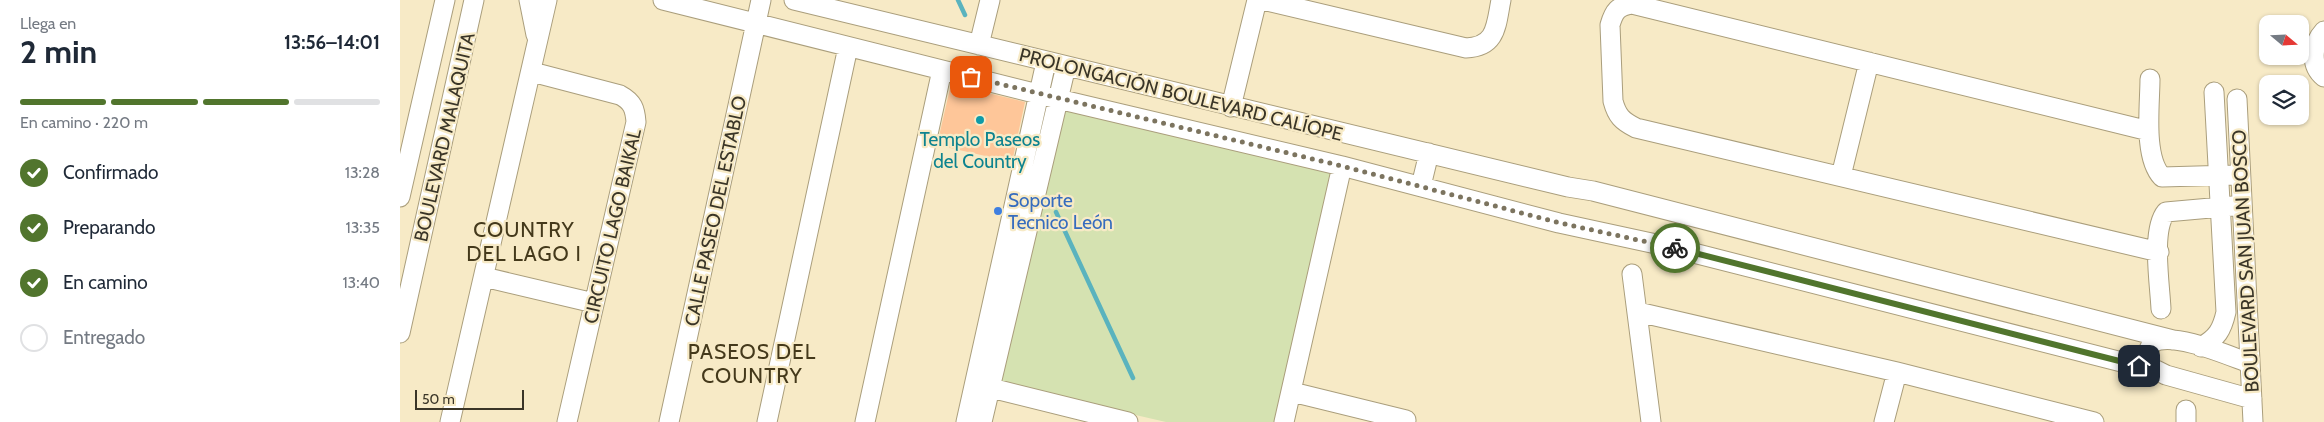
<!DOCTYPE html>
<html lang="es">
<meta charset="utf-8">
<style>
:root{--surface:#fff;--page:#f6f6f7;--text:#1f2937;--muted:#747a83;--line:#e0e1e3;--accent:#51752d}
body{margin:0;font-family:Cabin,sans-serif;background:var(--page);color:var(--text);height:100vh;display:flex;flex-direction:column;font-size:19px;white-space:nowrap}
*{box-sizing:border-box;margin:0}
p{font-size:16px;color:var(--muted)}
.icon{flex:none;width:28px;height:28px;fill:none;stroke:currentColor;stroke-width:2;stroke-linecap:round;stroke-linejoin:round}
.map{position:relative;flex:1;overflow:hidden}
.side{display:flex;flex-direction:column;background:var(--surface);width:400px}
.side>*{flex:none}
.needle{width:32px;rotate:109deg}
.controls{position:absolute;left:1859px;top:15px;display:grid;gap:10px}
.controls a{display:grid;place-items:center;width:50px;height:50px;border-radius:10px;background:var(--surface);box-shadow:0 1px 4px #0004;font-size:25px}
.scale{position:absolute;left:15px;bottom:12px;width:109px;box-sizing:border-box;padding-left:5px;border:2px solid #3a3527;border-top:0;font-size:14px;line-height:18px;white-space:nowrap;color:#3a3527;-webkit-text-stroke:4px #f7eac6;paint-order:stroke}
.pin{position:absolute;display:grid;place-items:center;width:42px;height:42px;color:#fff;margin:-21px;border-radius:10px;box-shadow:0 2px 8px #0006}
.courier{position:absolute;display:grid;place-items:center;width:50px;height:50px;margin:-25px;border:4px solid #51752d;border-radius:50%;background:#fff;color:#222;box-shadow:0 1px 6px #0007}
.summary em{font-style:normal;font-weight:800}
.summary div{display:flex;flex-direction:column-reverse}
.summary{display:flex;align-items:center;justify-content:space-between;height:85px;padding:0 20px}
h1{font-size:32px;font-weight:800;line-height:38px}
.bar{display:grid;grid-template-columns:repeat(4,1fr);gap:8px 5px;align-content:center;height:60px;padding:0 20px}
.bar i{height:6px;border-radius:4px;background:var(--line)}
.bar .selected{background:var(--accent)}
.bar p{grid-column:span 4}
ol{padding:0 20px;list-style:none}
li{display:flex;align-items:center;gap:15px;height:55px}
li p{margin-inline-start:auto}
li .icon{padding:5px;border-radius:50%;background:var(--accent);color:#fff;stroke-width:4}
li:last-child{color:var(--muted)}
li i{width:28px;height:28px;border:2px solid var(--line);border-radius:50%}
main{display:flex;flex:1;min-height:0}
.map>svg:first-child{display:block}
.green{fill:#d5e2b1}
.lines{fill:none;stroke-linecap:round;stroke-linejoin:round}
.stream{stroke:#5ab3be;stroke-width:4.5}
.building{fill:#fec699}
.minor-casing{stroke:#aa9e7c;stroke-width:21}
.minor{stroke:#fff;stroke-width:19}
.done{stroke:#7c745f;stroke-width:5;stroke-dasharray:0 9}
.route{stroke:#51752d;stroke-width:6}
.culture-dot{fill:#0f9aa8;stroke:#f7eac6;stroke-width:2}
.shop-dot{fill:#3f7fe0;stroke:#f7eac6;stroke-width:2}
.labels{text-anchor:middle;stroke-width:4.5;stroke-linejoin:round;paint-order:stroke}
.street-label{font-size:19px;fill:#3a3527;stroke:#f7eac6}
.culture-label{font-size:19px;fill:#0d838f;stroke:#f7eac6}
.shop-label{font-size:19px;fill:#366cbe;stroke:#f7eac6;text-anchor:start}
.quarter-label{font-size:21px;letter-spacing:1px;fill:#44391b;stroke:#f7eac6}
</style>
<main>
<section class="side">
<div class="summary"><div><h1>2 min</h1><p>Llega en</p></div><em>13:56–14:01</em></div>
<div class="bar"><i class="selected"></i><i class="selected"></i><i class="selected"></i><i></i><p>En camino · 220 m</p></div>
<ol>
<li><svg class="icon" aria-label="check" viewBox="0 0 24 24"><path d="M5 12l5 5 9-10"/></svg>Confirmado<p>13:28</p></li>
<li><svg class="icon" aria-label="check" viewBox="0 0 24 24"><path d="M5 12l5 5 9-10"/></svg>Preparando<p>13:35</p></li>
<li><svg class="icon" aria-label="check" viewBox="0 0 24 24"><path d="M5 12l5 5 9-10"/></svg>En camino<p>13:40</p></li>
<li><i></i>Entregado</li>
</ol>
</section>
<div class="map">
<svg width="1924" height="422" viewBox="0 0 1924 422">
<rect width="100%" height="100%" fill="#f7eac6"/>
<path class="green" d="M 662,106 L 931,170 L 875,422 L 766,422 L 596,383 Z"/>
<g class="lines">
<path class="stream" d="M 558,0 L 565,15
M 656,212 L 733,378"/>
</g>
<path class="building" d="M 551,84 L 625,102 L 612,162 L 537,145 Z"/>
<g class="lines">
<g class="minor-casing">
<path id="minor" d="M 129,0 L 136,35
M 263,0 L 658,99 L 942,166 L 1159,223 L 1270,247 L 1757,371
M 394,0 L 1168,187 L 1193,191 L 1773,340
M 863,0 L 1066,48 C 1097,47 1096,25 1101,0
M 1924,31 C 1913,43 1909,65 1924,77
M 579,45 L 590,0
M 132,72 L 220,95 C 233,102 235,109 236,122 L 167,422
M 1750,79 C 1750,105 1743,157 1762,177 L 1832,175
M 1837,99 L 1853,422
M 831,107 L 857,0
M 1749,131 L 1232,4 C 1218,6 1214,11 1210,25 L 1213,101 C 1217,116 1222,121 1236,128 L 1759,252
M 1441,176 L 1469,62
M 1021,186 L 1029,153
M 0,197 L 45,0
M 1232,274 L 1251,422
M 84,277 L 194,303
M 1761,309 C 1760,285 1751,230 1766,212 L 1833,206
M 1238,312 L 1497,372 L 1694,422
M 0,333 L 74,0
M 1801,347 C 1817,338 1822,330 1826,312 L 1814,92
M 1849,363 C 1827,355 1773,331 1752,343 L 1746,356 L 1752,368 L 1766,375 L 1852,399
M 591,388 L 728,422
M 892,392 L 1006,420
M 1786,410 L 1786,422
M 50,422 L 147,0
M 269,422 L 361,0
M 367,422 L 448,47
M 465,422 L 542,70
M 566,422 L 646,62
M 582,422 L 666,66
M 884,422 L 942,166
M 1484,422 L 1497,372"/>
</g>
<use href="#minor" class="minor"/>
</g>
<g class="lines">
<path class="done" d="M 571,77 L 942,166 L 1160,223 L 1275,248"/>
<path class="route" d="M 1275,248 L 1739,366"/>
</g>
<circle class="culture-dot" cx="580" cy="120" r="5"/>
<circle class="shop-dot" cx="598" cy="211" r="5"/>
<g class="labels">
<g class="street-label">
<text transform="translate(781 94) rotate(14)" y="7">PROLONGACIÓN BOULEVARD CALÍOPE</text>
<text transform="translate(44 137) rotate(-77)" y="7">BOULEVARD MALAQUITA</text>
<text transform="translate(315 211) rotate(-78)" y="7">CALLE PASEO DEL ESTABLO</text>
<text transform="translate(212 226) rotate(-77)" y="7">CIRCUITO LAGO BAIKAL</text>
<text transform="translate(1845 261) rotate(-93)" y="7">BOULEVARD SAN JUAN BOSCO</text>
</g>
<g class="culture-label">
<text x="580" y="146">Templo Paseos<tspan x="580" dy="22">del Country</tspan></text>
</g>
<g class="shop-label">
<text x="608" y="207">Soporte<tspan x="608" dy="22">Tecnico León</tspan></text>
</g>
<g class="quarter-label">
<text x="124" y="237">COUNTRY<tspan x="124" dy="24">DEL LAGO I</tspan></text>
<text x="352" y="359">PASEOS DEL<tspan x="352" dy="24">COUNTRY</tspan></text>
</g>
</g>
</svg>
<div class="controls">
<a><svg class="needle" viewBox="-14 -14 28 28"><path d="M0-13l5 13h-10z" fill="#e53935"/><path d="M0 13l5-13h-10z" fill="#747a83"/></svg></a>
<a><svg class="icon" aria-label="layers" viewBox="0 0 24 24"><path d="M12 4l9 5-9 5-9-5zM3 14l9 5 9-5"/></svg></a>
</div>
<div class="scale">50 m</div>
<div class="pin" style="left:571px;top:77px;background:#ea580c"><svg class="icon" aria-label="bag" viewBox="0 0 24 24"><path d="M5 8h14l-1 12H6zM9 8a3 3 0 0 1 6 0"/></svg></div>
<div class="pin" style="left:1739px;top:366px;background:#1f2937"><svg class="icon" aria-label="home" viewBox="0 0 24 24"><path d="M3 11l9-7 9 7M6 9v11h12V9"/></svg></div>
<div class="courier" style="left:1275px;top:248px"><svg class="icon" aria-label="bike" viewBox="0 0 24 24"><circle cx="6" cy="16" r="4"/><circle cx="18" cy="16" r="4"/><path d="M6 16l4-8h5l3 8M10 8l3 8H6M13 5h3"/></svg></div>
</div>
</main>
